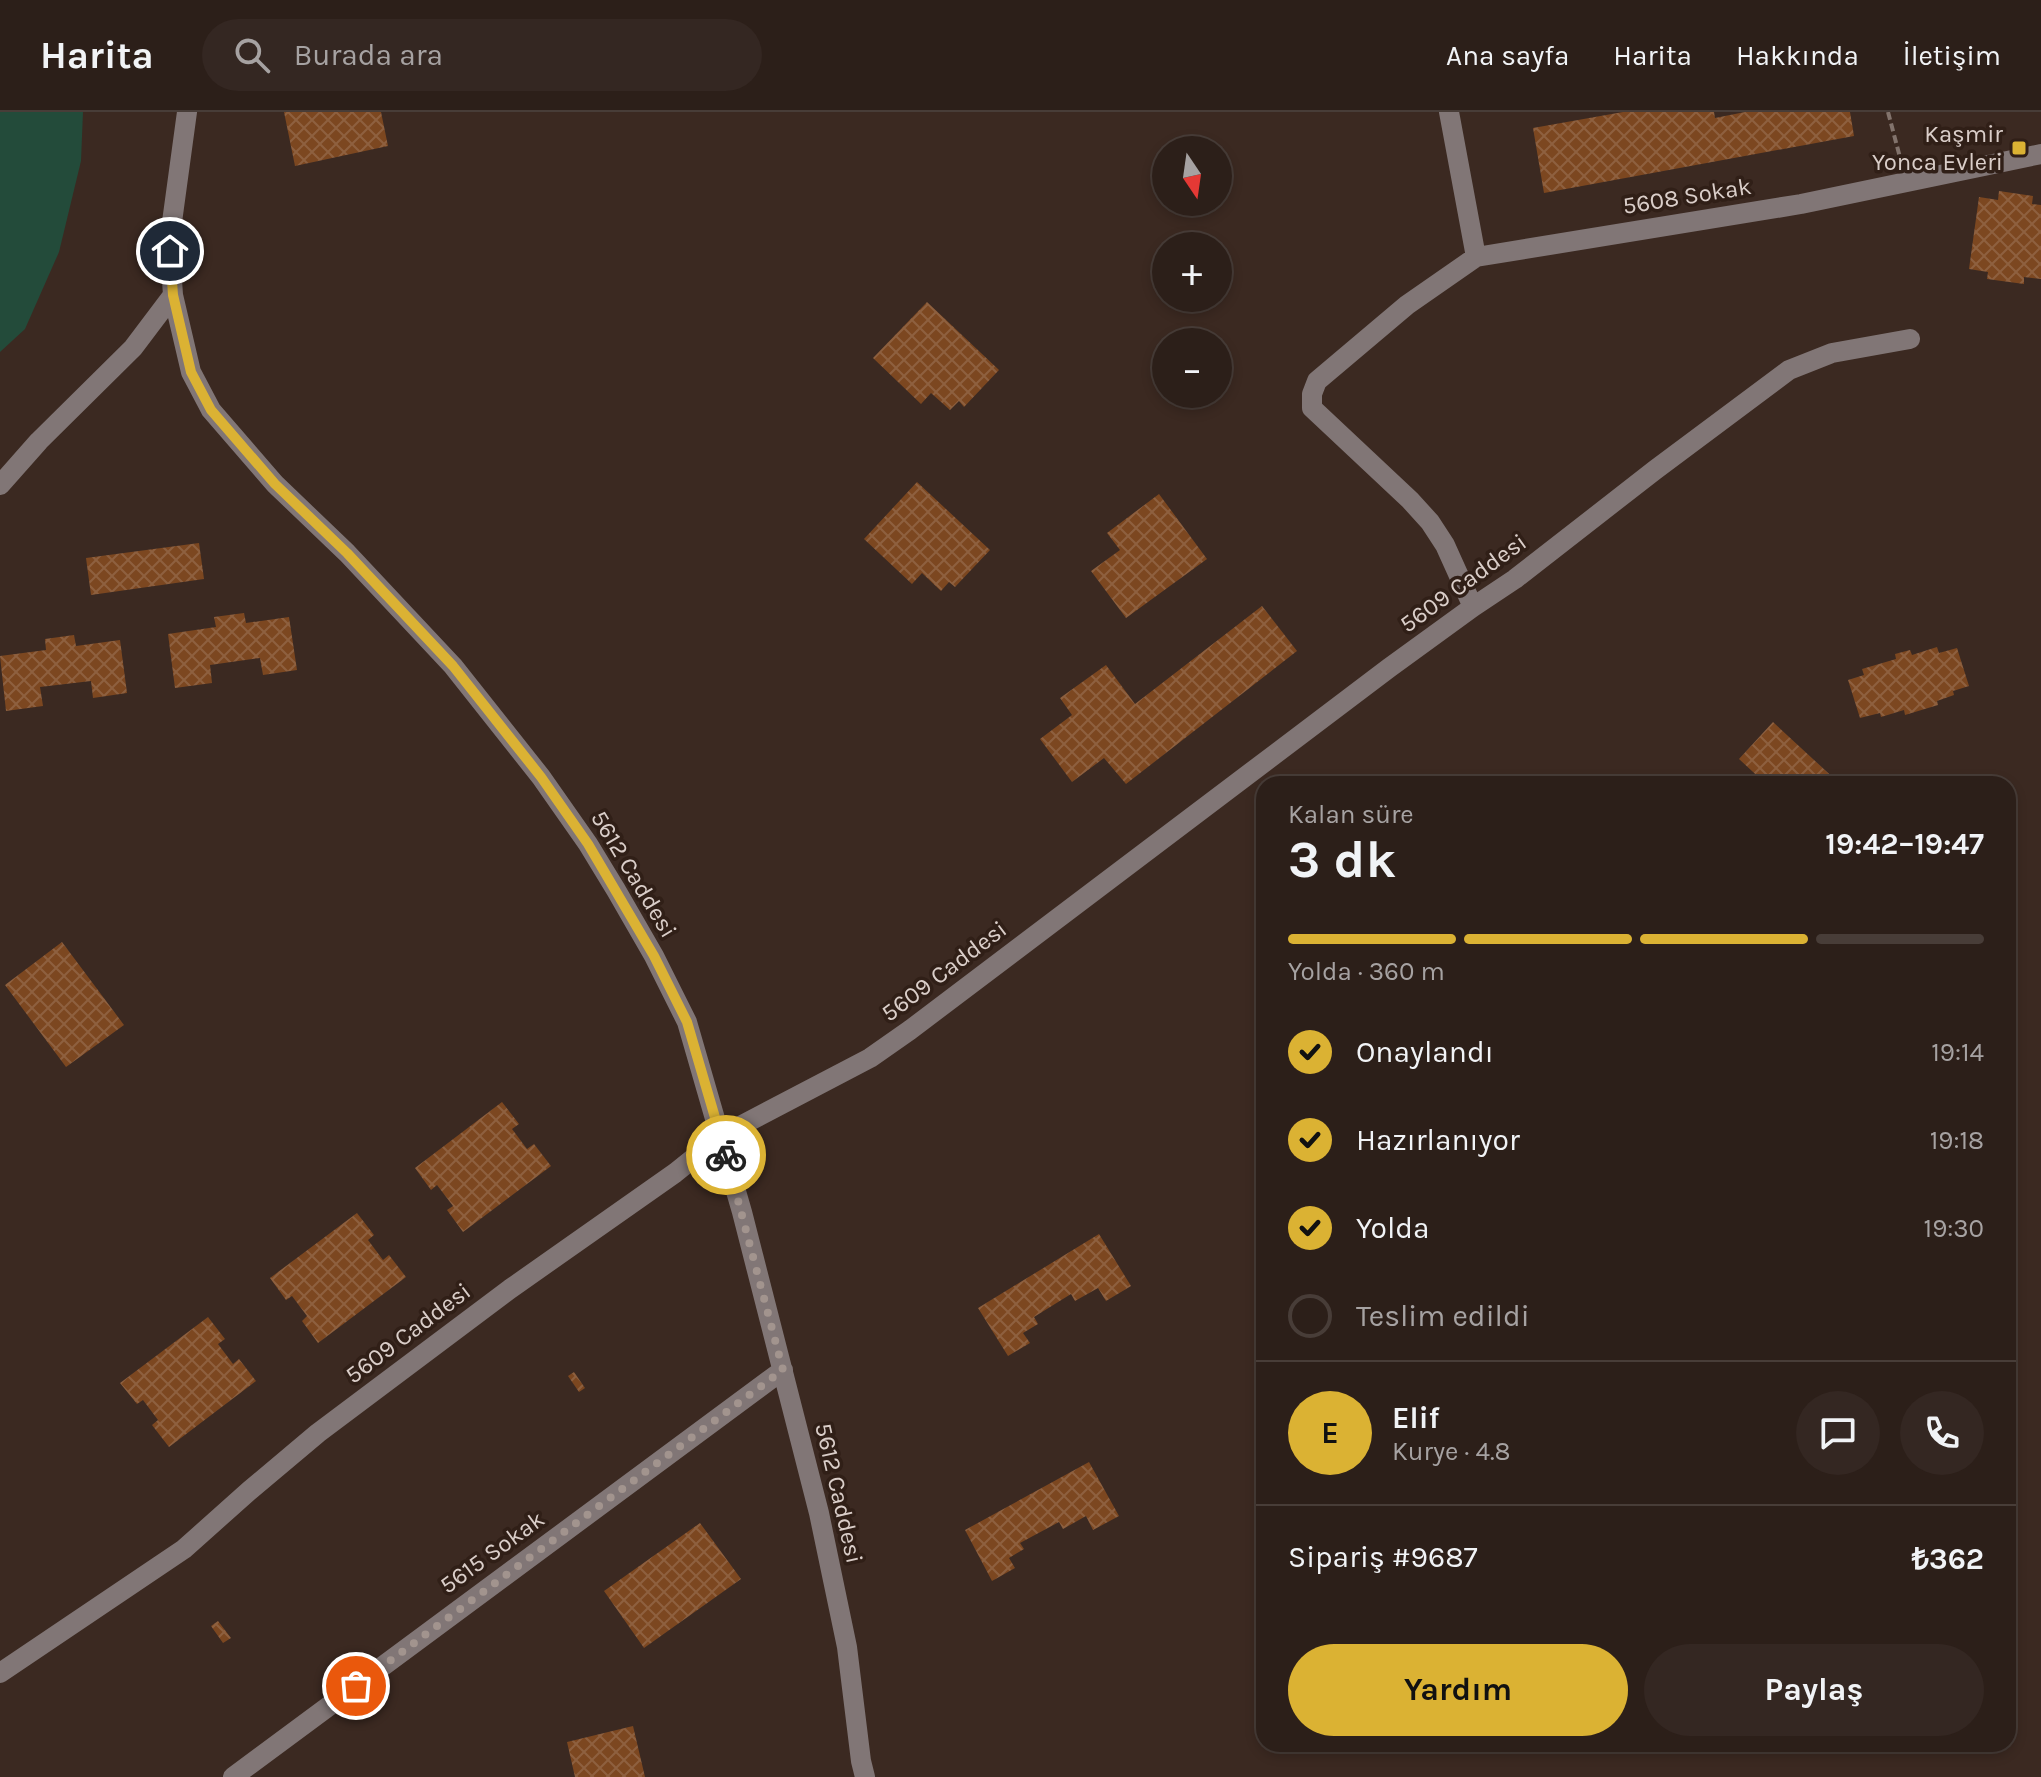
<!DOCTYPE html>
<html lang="tr">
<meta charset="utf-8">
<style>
:root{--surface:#2c1f19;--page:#342722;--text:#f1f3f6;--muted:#a6a2a2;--line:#483d38;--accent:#dbb233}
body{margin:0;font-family:Karla,sans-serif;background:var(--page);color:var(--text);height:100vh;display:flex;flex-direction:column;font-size:30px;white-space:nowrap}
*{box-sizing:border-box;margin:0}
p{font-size:26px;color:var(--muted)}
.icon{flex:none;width:44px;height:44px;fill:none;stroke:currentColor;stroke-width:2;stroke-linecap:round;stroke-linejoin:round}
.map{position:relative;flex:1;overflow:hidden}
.side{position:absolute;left:1256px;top:664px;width:760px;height:976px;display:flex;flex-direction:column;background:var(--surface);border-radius:24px;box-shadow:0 4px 12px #0003,0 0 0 2px var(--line)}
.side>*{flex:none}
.needle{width:52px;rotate:167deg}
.tools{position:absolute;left:1152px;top:24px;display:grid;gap:16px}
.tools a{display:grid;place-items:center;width:80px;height:80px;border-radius:50%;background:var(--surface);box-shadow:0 4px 12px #0003,0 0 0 2px var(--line);font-size:40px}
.pin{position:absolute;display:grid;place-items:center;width:68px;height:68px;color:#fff;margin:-34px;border:4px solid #fff;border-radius:50%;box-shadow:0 2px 8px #0007}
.courier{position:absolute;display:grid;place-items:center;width:80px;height:80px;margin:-40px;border:6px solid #dbb233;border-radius:50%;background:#fff;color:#222;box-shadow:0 2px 10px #0007}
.summary em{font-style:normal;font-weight:700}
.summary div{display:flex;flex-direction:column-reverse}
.summary{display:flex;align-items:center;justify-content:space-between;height:136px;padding:0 32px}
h1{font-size:52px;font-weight:700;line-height:60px}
.bar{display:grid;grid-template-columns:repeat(4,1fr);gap:12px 8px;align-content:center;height:96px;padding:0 32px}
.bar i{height:10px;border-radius:6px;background:var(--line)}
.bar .active{background:var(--accent)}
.bar p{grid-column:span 4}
.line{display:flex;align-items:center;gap:20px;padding:0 32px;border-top:2px solid var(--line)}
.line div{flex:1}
.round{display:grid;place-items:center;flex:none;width:84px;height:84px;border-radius:42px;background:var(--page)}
ol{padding:0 32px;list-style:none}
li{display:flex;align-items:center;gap:24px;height:88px}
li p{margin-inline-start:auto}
li .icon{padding:8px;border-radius:50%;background:var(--accent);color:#111;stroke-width:4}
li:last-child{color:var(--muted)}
li i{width:44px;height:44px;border:4px solid var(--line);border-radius:50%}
.cta{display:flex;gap:16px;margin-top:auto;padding:16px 32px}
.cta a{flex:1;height:92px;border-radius:48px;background:var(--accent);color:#111;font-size:32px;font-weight:700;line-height:92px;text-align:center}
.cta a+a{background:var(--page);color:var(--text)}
header{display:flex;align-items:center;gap:48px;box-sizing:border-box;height:112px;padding:0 40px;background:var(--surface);border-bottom:2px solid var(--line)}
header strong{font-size:38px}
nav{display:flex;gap:44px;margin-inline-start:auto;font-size:28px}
.search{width:560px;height:72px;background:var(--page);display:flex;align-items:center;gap:20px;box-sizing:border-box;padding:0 28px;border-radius:44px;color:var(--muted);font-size:30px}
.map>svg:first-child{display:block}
.grass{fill:#234b3a}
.building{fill:url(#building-cross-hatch)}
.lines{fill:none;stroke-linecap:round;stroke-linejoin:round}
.path{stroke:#82736c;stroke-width:4;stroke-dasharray:8 4;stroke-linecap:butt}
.minor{stroke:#817676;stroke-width:20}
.done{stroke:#a2948e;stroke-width:8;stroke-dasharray:0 14.4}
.route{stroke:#dbb233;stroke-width:10}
.poi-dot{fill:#dbb233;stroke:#301f17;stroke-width:3}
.labels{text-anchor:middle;stroke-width:7;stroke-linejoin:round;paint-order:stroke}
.poi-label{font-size:24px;fill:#dacec9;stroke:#301f17;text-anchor:end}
.street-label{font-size:24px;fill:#dacec9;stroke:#301f17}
</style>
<header>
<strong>Harita</strong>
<div class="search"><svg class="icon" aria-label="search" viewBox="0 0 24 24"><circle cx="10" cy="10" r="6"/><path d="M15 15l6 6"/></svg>Burada ara</div>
<nav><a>Ana sayfa</a><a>Harita</a><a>Hakkında</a><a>İletişim</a></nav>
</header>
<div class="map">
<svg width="2041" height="1665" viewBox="0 0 2041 1665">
<defs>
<pattern id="building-cross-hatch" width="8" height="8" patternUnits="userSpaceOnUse" patternTransform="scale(2)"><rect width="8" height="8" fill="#7c4720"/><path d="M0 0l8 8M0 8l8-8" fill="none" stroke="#8e603f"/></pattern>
</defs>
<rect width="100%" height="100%" fill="#3b2921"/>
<path class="grass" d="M 0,0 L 83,0 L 81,49 L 59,140 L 25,217 L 0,240 Z"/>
<path class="building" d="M 284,0 L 381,0 L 388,34 L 295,54 Z
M 1623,0 L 1714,0 L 1715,6 L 1745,0 L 1850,0 L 1854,24 L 1544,81 L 1533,16 Z
M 1999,79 L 2033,84 L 2032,92 L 2041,93 L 2041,167 L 2024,165 L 2024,172 L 1987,167 L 1988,160 L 1969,157 L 1979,85 L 1998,88 Z
M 927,190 L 999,258 L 964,295 L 959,289 L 950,298 L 931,281 L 921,292 L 873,246 Z
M 917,370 L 990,438 L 955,475 L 949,470 L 941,479 L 922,461 L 912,472 L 864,427 Z
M 1159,382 L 1207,447 L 1126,506 L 1091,459 L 1120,438 L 1107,421 Z
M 199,431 L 204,467 L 91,483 L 86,446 Z
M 1262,494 L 1297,539 L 1126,672 L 1104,646 L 1072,670 L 1040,627 L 1072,603 L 1060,586 L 1106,553 L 1135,592 Z
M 244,501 L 246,511 L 289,505 L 297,558 L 263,563 L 260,546 L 210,553 L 212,571 L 175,576 L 168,522 L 216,515 L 214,505 Z
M 74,523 L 76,534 L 120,528 L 127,581 L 93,586 L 91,569 L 40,575 L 43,594 L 6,599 L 0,544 L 46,538 L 45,527 Z
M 1937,535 L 1939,541 L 1957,536 L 1969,574 L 1953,579 L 1954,583 L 1937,589 L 1938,593 L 1905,603 L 1904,598 L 1881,605 L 1880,601 L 1860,606 L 1848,568 L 1864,563 L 1862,557 L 1896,547 L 1895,542 L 1910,538 L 1912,543 Z
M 1773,610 L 1840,672 L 1766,672 L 1739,647 Z
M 62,830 L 124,913 L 66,955 L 5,873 Z
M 502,990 L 519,1012 L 512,1017 L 527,1037 L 534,1032 L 551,1054 L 463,1120 L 447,1098 L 453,1094 L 437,1073 L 431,1078 L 415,1056 Z
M 357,1101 L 374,1123 L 368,1128 L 383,1148 L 389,1143 L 406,1165 L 318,1231 L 302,1209 L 307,1204 L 292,1184 L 286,1188 L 270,1166 Z
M 1099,1122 L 1131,1174 L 1106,1189 L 1098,1176 L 1075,1189 L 1071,1182 L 1034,1205 L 1038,1212 L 1023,1221 L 1030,1231 L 1008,1244 L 978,1196 Z
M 208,1205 L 225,1227 L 218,1232 L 233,1252 L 239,1247 L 256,1269 L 169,1335 L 152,1313 L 158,1308 L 143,1288 L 137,1292 L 120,1271 Z
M 574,1260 L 585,1276 L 579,1280 L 568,1264 Z
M 1089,1350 L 1119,1404 L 1093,1418 L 1086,1404 L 1063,1417 L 1059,1410 L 1020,1431 L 1024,1437 L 1009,1446 L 1015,1456 L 992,1469 L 965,1418 Z
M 700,1411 L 741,1467 L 644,1536 L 604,1479 Z
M 218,1509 L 231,1526 L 223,1531 L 211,1514 Z
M 633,1614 L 645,1665 L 575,1665 L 567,1630 Z"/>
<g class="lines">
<path class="path" d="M 1888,0 L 1902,53"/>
<path class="minor" d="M 187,0 L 172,110 L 170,139 L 173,183 L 191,260 L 211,298 L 275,372 L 347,441 L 453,554 L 541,665 L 588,732 L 616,778 L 654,844 L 687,910 L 742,1100 L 819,1401 L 847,1535 L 861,1649 L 865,1665
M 1449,0 L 1476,145
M 0,373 L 39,329 L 133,236 L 173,183
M 1473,495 L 1445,433 L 1430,410 L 1410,388 L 1312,296 L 1312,282 L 1317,269 L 1407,193 L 1476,145 L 1801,92 L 2041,42
M 0,1561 L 184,1437 L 249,1379 L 318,1321 L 510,1177 L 675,1061 L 721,1024 L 870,946 L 910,918 L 1389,556 L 1473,495 L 1515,467 L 1655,358 L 1789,258 L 1832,241 L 1910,227
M 233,1665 L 783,1258"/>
</g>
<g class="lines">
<path class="done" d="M 356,1574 L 783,1258 L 726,1043"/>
<path class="route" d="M 170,139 L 173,183 L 191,260 L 211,298 L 275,372 L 347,441 L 453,554 L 541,665 L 588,732 L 654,844 L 687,910 L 726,1043"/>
</g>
<rect class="poi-dot" x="2011" y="28" width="16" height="16" rx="4"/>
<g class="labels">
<g class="poi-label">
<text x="2003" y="30">Kaşmir<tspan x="2003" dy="28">Yonca Evleri</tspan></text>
</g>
<g class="street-label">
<text transform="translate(1687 84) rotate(-9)" y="8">5608 Sokak</text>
<text transform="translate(1463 471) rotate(-36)" y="8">5609 Caddesi</text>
<text transform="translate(634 762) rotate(59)" y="8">5612 Caddesi</text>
<text transform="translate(944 859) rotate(-37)" y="8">5609 Caddesi</text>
<text transform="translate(408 1221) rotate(-37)" y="8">5609 Caddesi</text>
<text transform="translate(839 1381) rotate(77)" y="8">5612 Caddesi</text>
<text transform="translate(492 1440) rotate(-36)" y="8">5615 Sokak</text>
</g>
</g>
</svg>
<div class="tools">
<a><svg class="needle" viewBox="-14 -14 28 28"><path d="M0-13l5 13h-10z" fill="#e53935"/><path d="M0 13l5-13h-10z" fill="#a6a2a2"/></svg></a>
<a>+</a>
<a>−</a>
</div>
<div class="pin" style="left:356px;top:1574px;background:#ea580c"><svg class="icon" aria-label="bag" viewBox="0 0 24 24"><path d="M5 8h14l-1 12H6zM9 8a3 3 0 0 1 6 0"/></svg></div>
<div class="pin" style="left:170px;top:139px;background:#1f2937"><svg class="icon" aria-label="home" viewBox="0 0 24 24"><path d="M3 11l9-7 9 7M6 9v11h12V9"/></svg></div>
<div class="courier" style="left:726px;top:1043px"><svg class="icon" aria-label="bike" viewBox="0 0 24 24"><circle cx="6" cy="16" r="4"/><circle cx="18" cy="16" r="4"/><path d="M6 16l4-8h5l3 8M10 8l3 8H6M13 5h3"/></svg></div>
<section class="side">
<div class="summary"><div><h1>3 dk</h1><p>Kalan süre</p></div><em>19:42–19:47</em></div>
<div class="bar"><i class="active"></i><i class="active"></i><i class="active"></i><i></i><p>Yolda · 360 m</p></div>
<ol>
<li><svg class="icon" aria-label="check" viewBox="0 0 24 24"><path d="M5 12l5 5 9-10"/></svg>Onaylandı<p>19:14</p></li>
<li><svg class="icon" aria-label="check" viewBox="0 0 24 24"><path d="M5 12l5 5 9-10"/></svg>Hazırlanıyor<p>19:18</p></li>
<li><svg class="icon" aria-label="check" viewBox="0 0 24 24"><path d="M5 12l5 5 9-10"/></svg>Yolda<p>19:30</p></li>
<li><i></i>Teslim edildi</li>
</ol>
<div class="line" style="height:144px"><b class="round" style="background:var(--accent);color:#111">E</b><div><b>Elif</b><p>Kurye · 4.8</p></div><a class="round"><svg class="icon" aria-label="chat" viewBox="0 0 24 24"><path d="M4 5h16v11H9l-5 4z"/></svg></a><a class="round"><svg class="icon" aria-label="phone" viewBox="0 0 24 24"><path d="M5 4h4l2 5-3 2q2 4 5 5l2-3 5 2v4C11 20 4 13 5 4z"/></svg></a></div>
<div class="line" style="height:104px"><div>Sipariş #9687</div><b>₺362</b></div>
<div class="cta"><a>Yardım</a><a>Paylaş</a></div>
</section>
</div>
